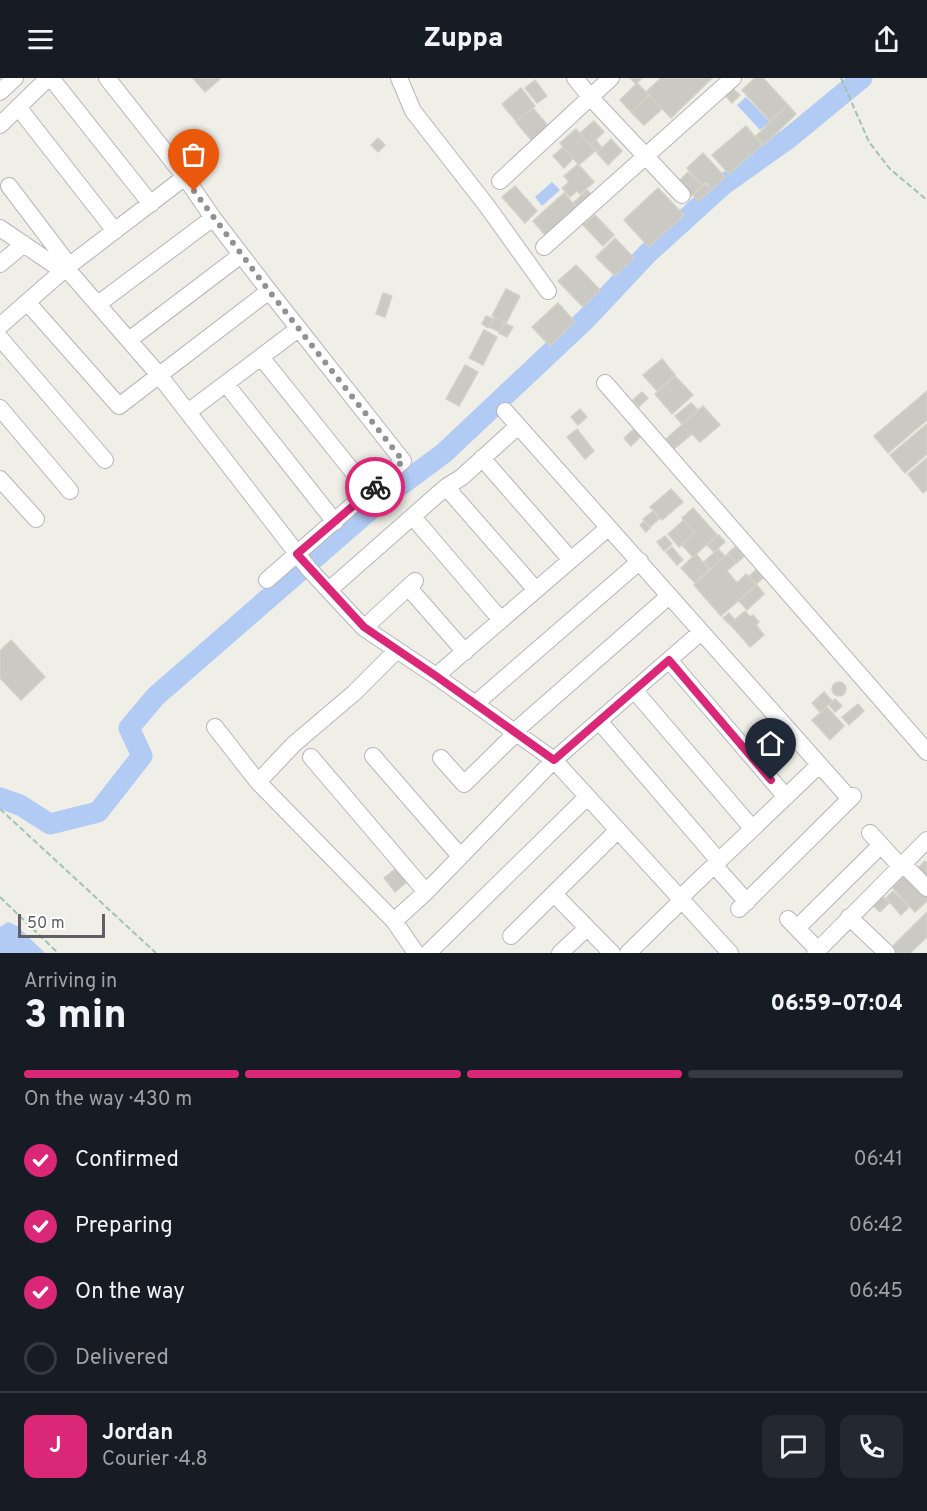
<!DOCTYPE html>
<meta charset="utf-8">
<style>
:root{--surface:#171b24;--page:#242831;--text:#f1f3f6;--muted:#9ea1a6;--line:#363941;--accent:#db2777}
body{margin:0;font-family:Overpass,sans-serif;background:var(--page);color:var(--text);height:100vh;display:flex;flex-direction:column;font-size:22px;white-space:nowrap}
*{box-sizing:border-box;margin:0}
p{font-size:20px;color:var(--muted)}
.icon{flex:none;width:33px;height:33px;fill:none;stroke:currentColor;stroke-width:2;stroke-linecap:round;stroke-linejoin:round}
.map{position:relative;height:875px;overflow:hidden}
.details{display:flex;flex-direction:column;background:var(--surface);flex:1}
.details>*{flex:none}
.scale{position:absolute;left:18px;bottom:15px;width:87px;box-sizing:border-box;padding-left:6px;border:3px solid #5e6065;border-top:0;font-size:16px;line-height:21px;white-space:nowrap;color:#5e6065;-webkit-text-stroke:4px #fff;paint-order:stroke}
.pin{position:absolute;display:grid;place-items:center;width:51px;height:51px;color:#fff;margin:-62px -26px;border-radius:50% 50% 50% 0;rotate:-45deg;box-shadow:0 0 6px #0007}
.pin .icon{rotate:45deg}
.courier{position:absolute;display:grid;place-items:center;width:60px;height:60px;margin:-30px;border:4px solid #db2777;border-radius:50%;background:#fff;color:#222;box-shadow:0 2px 8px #0007}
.overview em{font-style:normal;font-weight:800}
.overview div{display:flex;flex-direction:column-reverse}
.overview{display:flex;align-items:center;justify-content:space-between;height:102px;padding:0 24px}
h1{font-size:39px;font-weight:800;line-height:45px}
.bar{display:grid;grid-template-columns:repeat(4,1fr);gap:9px 6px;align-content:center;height:72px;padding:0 24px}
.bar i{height:8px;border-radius:4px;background:var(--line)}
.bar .active{background:var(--accent)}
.bar p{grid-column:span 4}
.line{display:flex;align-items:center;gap:15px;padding:0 24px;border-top:2px solid var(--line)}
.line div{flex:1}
.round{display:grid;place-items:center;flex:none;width:63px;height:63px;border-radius:12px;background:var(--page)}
ol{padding:0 24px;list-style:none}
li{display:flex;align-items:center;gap:18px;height:66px}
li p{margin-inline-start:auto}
li .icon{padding:6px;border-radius:50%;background:var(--accent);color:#fff;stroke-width:4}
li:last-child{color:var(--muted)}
li i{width:33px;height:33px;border:3px solid var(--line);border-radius:50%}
header{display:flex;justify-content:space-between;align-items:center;height:78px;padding:0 24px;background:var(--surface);font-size:27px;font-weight:800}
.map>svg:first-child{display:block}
.water{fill:#b1cbf4}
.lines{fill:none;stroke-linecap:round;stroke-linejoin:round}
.river{stroke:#b1cbf4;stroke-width:21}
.building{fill:#cac9c3;stroke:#d3d1c6;stroke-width:1.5}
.minor-casing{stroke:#b4b5ba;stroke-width:18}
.path{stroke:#a1c3b1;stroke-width:2;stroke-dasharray:6 3;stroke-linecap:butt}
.minor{stroke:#fff;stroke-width:16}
.done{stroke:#919292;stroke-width:6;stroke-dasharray:0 10.8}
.route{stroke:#db2777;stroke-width:8}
</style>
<header><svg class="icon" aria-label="menu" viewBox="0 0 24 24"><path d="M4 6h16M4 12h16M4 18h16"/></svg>Zuppa<svg class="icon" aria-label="share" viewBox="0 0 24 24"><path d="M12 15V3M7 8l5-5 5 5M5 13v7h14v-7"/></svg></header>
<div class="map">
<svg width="927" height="875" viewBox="0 0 927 875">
<rect width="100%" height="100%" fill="#efeee7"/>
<path class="water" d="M 746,19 L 770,44 L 760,52 L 737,27 Z
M 552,104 L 560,112 L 542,128 L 535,119 Z
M 8,844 L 17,848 L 45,875 L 0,875 L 0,849 Z"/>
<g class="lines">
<path class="river" d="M 0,720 L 20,727 L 50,746 L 98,734 L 142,678 L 129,650 L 156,618 L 386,418 L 444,375 L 586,241 L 647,176 L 723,107 L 789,60 L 862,0"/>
</g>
<path class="building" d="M 193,0 L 219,0 L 220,1 L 205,14 Z
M 630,0 L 642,0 L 636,6 Z
M 661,0 L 712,0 L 671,40 L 646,14 Z
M 755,0 L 763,0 L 788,27 L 770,43 L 742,12 Z
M 535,2 L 547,18 L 537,25 L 525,10 Z
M 637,5 L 649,17 L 631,34 L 620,22 Z
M 521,10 L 535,28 L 516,43 L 502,26 Z
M 732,10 L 740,17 L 732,25 L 725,17 Z
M 649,18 L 662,31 L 644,47 L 631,34 Z
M 788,27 L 796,36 L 764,67 L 756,58 Z
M 533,30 L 549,49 L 532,63 L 516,44 Z
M 594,43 L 604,54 L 590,67 L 580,55 Z
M 746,48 L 762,67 L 729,96 L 712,77 Z
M 576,51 L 595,73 L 579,87 L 560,65 Z
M 378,60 L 385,67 L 378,74 L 371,67 Z
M 611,61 L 622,73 L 608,87 L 597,75 Z
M 596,62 L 602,70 L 597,74 L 591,66 Z
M 563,69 L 573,81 L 564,90 L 553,78 Z
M 703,75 L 725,99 L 713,111 L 706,104 L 702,107 L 687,90 Z
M 578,86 L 594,104 L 580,116 L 577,113 L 570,119 L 562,110 L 569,104 L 564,98 Z
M 688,94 L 702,108 L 690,119 L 677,105 Z
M 705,106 L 711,112 L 699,123 L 693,117 Z
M 515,108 L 537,133 L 525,145 L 502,119 Z
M 658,110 L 684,137 L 649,169 L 624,142 Z
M 587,112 L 592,117 L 578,130 L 573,125 Z
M 564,115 L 577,130 L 546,158 L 533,143 Z
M 595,137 L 614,157 L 603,168 L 583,147 Z
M 615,160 L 634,180 L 615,198 L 596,179 Z
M 576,187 L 600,212 L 583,229 L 558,203 Z
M 506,211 L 520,218 L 506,245 L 492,238 Z
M 383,215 L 392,218 L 385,239 L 376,236 Z
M 558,225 L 575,244 L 550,268 L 532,249 Z
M 486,238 L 493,241 L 488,250 L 482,246 Z
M 494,239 L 504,245 L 500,254 L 489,249 Z
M 505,245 L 513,249 L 507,259 L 499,255 Z
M 484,252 L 497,259 L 483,287 L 469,280 Z
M 662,281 L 675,297 L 657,313 L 643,297 Z
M 465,287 L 478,294 L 459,328 L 446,321 Z
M 675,298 L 693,317 L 672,336 L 655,316 Z
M 927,313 L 927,342 L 888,375 L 874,358 Z
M 642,314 L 648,320 L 639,329 L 633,322 Z
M 691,325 L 698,332 L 682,346 L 675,338 Z
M 703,328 L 720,347 L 700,364 L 692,356 L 674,371 L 666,361 Z
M 580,331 L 587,339 L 578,347 L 571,339 Z
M 927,346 L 927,376 L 905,395 L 890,377 Z
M 577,351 L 594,373 L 585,381 L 567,359 Z
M 634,351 L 641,358 L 631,368 L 624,360 Z
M 927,380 L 927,412 L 923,415 L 908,396 Z
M 671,411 L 683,424 L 662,442 L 650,429 Z
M 693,430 L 717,457 L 693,479 L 682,467 L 695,455 L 682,440 Z
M 653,433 L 659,441 L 650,449 L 643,441 Z
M 684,442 L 695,455 L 679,469 L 668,456 Z
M 644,443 L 650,450 L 646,454 L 640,447 Z
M 719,457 L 725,464 L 714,474 L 707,467 Z
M 665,458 L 672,466 L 664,473 L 657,464 Z
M 672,469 L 683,482 L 677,487 L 666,474 Z
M 735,469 L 744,478 L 737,485 L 728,475 Z
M 718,471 L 725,478 L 711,491 L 704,484 Z
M 696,476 L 709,491 L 695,505 L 681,490 Z
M 728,476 L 736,485 L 727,493 L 737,505 L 746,496 L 756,507 L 721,538 L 694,507 Z
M 756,492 L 763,500 L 756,506 L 749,498 Z
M 757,507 L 764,516 L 747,532 L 739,523 Z
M 745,533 L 750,539 L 753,537 L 759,544 L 756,547 L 764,557 L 750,569 L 730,546 Z
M 729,535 L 735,542 L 729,546 L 723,540 Z
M 11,562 L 45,599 L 21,622 L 0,600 L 0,573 Z
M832 611a7 7 0 1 1 14 0a7 7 0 1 1-14 0Z
M 824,614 L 832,623 L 820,634 L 812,625 Z
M 835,621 L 842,628 L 835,634 L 829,627 Z
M 858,626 L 864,633 L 849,647 L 842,639 Z
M 827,629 L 844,648 L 830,662 L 812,642 Z
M 925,783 L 927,785 L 927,799 L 917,791 Z
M 398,789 L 409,802 L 395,814 L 384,800 Z
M 906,796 L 927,818 L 927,823 L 915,834 L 893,810 Z
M 893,813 L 909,829 L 901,837 L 886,820 Z
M 883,819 L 889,825 L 880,834 L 874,828 Z
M 927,834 L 927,859 L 910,875 L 894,875 L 890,871 Z"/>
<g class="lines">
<g class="minor-casing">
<path id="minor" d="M 51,0 L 151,126
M 107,0 L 185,99 L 213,140 L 269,213 L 403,383 L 267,502
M 399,0 L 413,33 L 487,128 L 548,213
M 575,0 L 591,20 L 682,117
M 0,14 L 15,0
M 18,29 L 115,153
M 0,47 L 48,0
M 500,103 L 611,0
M 9,108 L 69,187
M 0,150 L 63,193
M 544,169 L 733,0
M 0,186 L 24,166
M 66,190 L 159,297 L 309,491 L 364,550 L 436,598 L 554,682 L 730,875
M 27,224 L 119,328 L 269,213
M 98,226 L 213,140
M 0,248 L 66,190 L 185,99
M 0,260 L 105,382
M 129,262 L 241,177
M 261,279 L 369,414
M 605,305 L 927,674
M 226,306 L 335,444
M 0,330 L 70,413
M 505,333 L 850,721
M 188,334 L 298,251
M 482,380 L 571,482
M 0,401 L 36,441
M 446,409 L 536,512
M 413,439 L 501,542
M 408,509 L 465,574
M 329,512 L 446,409 L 462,399 L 518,348
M 364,550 L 415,503
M 669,582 L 786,719
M 436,598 L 608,450
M 634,612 L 752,750
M 475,626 L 640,483
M 599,643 L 719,783
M 215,649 L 258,704 L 394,843 L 416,875
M 514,654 L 669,518
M 373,678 L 460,778
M 311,679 L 426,814
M 441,680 L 464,706 L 516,655
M 258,704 L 294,666 L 354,615 L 397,572
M 870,755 L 901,789
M 903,786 L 927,810
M 714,787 L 747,824
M 554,816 L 612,875
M 680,820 L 819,687
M 739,831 L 853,718
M 849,839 L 887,875
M 788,841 L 818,872
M 394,843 L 426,814 L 554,682 L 701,554
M 797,850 L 881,767
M 511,858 L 618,752
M 428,875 L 587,719
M 560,875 L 587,850
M 628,875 L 682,822
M 815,875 L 927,762"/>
</g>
<path class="path" d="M 841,0 L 869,64 L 890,91 L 927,122
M 0,731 L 156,875
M 0,819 L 58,875"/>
<use href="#minor" class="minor"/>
</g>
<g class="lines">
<path class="done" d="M 194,113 L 269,213 L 403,383 L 375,409"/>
<path class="route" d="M 375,409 L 297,476 L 364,549 L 436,598 L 554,682 L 669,582 L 771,702"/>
</g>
</svg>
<div class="scale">50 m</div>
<div class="pin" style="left:194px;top:113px;background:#ea580c"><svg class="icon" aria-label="bag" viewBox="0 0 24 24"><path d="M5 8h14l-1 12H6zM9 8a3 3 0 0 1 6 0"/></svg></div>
<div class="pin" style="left:771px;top:702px;background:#1f2937"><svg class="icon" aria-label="home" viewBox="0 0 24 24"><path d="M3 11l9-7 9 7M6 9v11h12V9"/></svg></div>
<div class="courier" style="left:375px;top:409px"><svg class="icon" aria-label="bike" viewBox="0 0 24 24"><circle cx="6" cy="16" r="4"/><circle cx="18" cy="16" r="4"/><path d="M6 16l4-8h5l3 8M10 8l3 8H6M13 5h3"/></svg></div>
</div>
<section class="details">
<div class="overview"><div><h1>3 min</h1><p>Arriving in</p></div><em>06:59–07:04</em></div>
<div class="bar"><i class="active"></i><i class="active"></i><i class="active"></i><i></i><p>On the way · 430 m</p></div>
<ol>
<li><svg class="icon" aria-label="check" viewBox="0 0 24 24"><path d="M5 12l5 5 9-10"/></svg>Confirmed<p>06:41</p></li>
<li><svg class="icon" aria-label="check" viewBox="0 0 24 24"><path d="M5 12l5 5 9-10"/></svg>Preparing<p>06:42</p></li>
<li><svg class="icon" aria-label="check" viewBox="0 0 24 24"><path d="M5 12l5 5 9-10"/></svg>On the way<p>06:45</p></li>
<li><i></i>Delivered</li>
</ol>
<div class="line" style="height:108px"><b class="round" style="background:var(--accent);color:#fff">J</b><div><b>Jordan</b><p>Courier · 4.8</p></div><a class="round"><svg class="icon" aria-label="chat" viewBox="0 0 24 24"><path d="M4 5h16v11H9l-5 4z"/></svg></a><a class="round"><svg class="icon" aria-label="phone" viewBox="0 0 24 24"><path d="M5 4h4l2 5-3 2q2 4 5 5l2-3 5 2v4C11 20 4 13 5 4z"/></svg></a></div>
</section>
